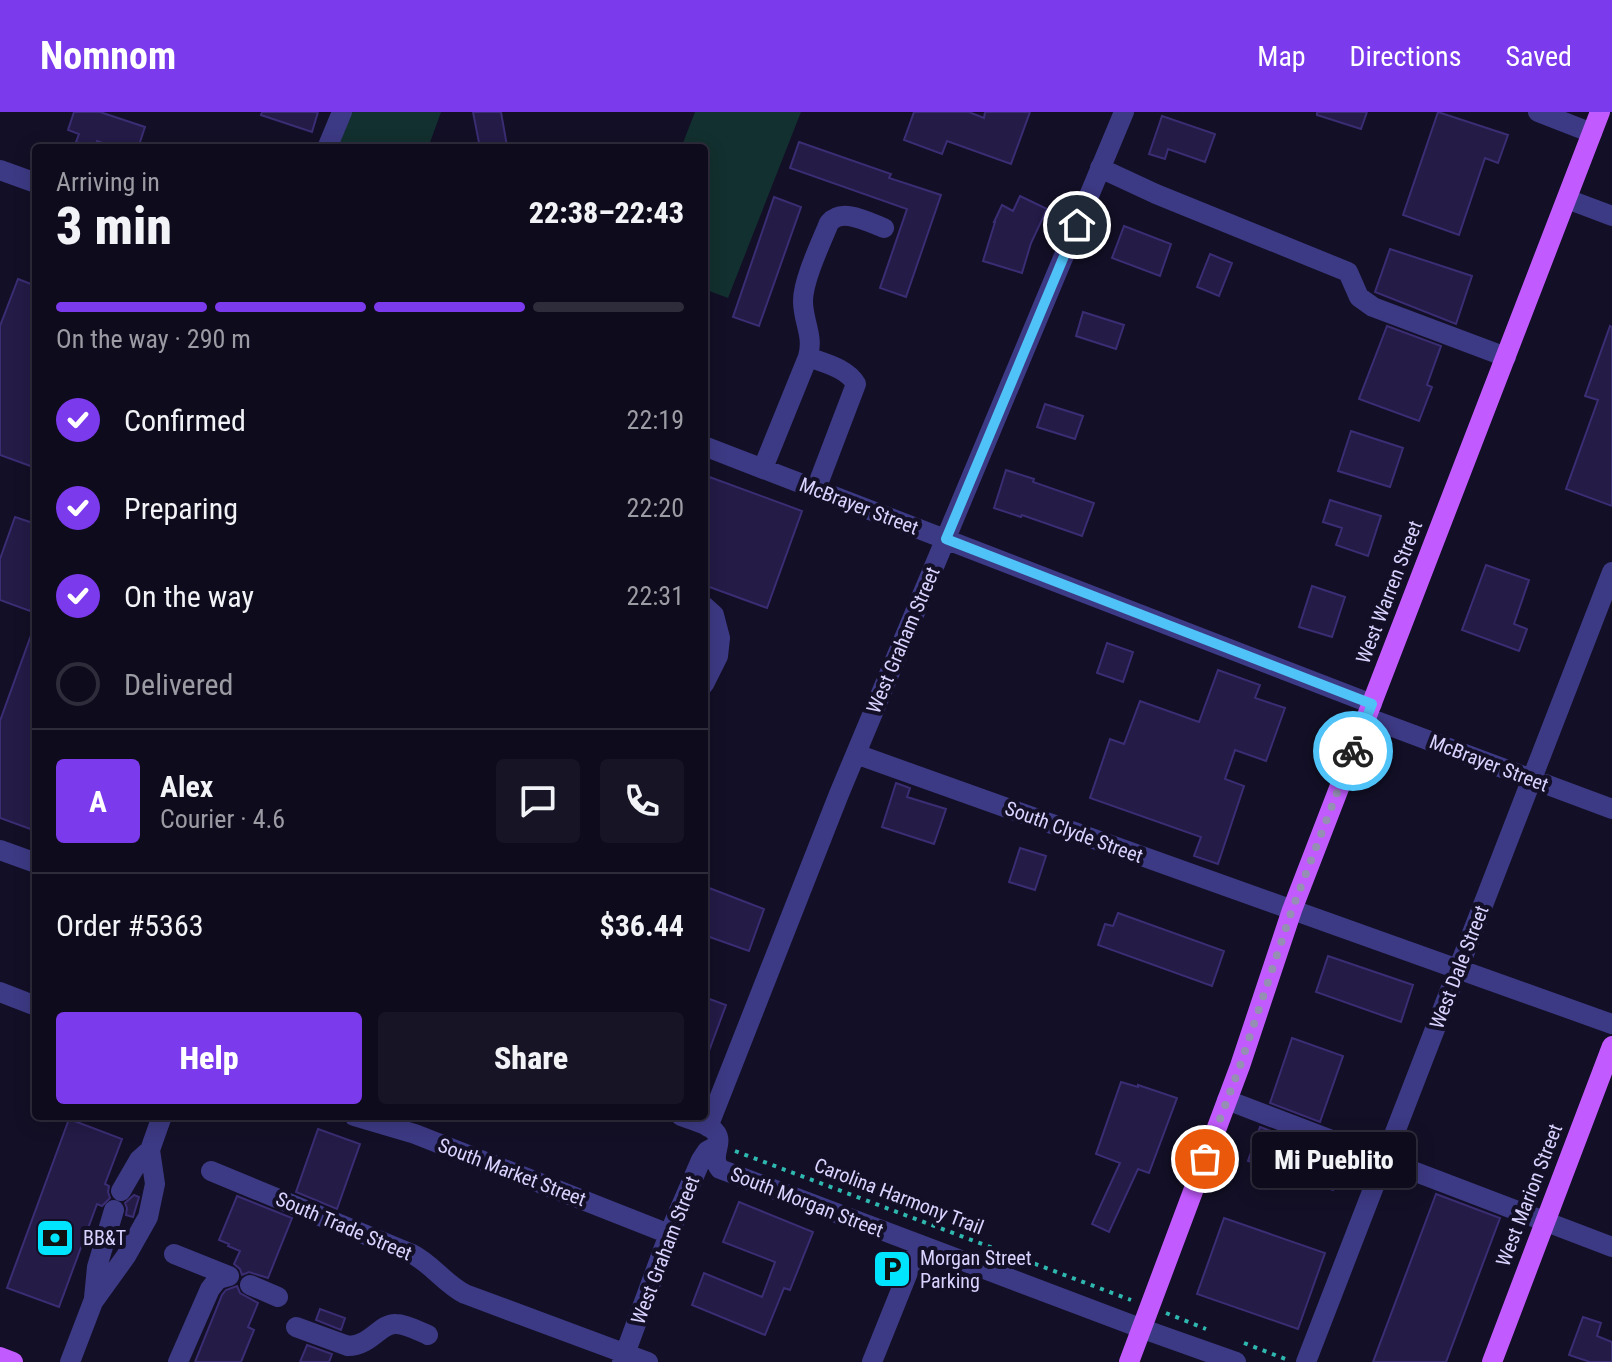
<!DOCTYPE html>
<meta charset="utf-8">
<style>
:root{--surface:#0e0b1c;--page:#171425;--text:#f1f3f6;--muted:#9b9ba3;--line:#2e2b3b;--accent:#7c3aed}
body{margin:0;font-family:"Roboto Condensed",sans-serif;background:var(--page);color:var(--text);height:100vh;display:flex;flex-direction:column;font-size:30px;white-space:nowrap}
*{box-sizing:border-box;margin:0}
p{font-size:26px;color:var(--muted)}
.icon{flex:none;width:44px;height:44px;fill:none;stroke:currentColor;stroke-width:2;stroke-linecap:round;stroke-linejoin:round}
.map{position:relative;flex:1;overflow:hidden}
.drawer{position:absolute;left:32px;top:32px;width:676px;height:976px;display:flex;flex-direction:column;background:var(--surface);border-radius:8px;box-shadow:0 4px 20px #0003,0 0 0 2px var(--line)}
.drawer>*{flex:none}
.pin{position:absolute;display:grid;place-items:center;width:68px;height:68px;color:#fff;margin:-34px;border:4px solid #fff;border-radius:50%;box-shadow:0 2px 8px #0007}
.courier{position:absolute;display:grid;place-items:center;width:80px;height:80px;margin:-40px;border:6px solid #4fc3f7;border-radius:50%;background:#fff;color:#222;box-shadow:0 2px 10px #0007}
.bubble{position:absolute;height:56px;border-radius:8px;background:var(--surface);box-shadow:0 4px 20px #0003,0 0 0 2px var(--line);font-size:26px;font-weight:800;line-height:56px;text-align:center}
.summary em{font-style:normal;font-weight:800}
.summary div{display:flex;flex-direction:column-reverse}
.summary{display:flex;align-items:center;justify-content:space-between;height:136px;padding:0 24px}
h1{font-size:52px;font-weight:800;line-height:60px}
.bar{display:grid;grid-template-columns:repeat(4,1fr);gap:12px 8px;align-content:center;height:96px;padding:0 24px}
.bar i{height:10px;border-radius:6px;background:var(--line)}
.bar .on{background:var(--accent)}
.bar p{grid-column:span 4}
.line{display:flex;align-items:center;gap:20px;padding:0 24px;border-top:2px solid var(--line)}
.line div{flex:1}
.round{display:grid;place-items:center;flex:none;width:84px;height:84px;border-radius:8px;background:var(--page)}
ol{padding:0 24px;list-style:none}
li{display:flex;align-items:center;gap:24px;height:88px}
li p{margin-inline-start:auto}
li .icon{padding:8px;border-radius:50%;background:var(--accent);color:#fff;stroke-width:4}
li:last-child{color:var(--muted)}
li i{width:44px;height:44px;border:4px solid var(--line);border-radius:50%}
.action{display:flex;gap:16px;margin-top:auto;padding:16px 24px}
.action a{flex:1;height:92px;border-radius:8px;background:var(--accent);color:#fff;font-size:32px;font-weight:800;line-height:92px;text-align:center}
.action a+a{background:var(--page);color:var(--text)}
header{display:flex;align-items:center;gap:48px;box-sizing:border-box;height:112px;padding:0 40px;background:var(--accent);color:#fff}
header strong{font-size:38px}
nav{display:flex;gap:44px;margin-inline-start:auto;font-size:28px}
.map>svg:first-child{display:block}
.green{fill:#12302f}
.building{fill:#241b47;stroke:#3b2d73;stroke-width:2}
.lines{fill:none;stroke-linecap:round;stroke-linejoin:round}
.path{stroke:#2fb8b0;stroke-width:4;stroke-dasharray:4 6;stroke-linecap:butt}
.minor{stroke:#3d3a85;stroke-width:20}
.major{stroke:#c25bff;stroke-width:20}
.done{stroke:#948fb3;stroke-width:8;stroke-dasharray:0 14.4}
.route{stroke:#4fc3f7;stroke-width:10}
.labels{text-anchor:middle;stroke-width:8;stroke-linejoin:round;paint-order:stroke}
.street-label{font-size:20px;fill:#d9d4ff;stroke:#130f26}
.poi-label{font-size:20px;fill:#d9d4ff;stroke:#130f26;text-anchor:start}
</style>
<header>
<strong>Nomnom</strong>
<nav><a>Map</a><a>Directions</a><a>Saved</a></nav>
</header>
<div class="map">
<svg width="1612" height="1250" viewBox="0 0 1612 1250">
<rect width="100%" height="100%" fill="#130f26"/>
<path class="green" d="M 342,0 L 441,0 L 428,36 L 327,36 Z
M 695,0 L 801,0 L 728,186 L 704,177 L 704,36 L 681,36 Z"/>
<path class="building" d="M 74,0 L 100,0 L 145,15 L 138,36 L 119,36 L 97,29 L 95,36 L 93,36 L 76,30 L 79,22 L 68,18 Z
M 262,0 L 318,0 L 312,20 L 261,3 Z
M 473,0 L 501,0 L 507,34 L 480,36 Z
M 914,0 L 969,0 L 984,6 L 985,0 L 1030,0 L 1011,52 L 947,29 L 942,42 L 904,28 Z
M 1317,0 L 1367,0 L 1361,17 L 1317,3 Z
M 1438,0 L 1508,23 L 1498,51 L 1485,46 L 1459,123 L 1403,103 Z
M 1162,4 L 1215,22 L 1205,50 L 1168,37 L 1165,47 L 1149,42 Z
M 799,30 L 891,62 L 889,66 L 941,83 L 906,185 L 880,176 L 907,97 L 790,56 Z
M 1020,84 L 1047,97 L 1031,131 L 1022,161 L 983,149 L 995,110 L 994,110 L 1002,93 L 1013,99 Z
M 774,85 L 801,95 L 759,214 L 733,205 Z
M 1124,114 L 1171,132 L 1160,164 L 1112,146 Z
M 1390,137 L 1472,164 L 1456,212 L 1375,180 Z
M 1210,142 L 1232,151 L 1219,184 L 1197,175 Z
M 18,167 L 36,174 L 36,356 L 0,343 L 0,214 Z
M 1083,200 L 1124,213 L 1116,237 L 1076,224 Z
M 1387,214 L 1441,234 L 1427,273 L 1432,275 L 1419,309 L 1359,287 Z
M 1610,214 L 1612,215 L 1612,394 L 1566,377 L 1598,288 L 1585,284 Z
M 1045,292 L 1083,304 L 1075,327 L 1037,315 Z
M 1351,319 L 1403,336 L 1390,375 L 1338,359 Z
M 1006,358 L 1034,367 L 1033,370 L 1094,391 L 1082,424 L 1022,403 L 1021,405 L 994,396 Z
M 704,363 L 802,399 L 767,496 L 704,473 Z
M 1330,388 L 1381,404 L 1368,444 L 1336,433 L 1342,416 L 1323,410 Z
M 15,405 L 36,412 L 36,483 L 30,499 L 0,488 L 0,447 Z
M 1486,453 L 1529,468 L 1514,512 L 1527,517 L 1519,539 L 1462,518 Z
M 1312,474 L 1345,485 L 1332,525 L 1299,515 Z
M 34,515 L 36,516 L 36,719 L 0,706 L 0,609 Z
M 1107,531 L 1133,540 L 1123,570 L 1097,561 Z
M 1218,558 L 1260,573 L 1255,586 L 1285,596 L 1266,649 L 1235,638 L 1225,667 L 1244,674 L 1218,752 L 1194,744 L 1201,725 L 1090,686 L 1110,627 L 1124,632 L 1140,589 L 1199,610 Z
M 896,671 L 910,676 L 907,685 L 946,697 L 934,732 L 882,715 Z
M 1020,736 L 1046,744 L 1035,778 L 1009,770 Z
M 704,774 L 764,797 L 749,839 L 704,823 Z
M 1118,801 L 1224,839 L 1212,874 L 1098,833 L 1105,812 L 1113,814 Z
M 1328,844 L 1413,873 L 1401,910 L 1316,880 Z
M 704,885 L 726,893 L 706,947 L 704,947 Z
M 1292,926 L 1343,944 L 1320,1010 L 1270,991 Z
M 1121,970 L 1138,975 L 1138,973 L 1177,986 L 1149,1061 L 1138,1057 L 1109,1120 L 1092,1112 L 1120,1051 L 1096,1042 Z
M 69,1007 L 122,1027 L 105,1072 L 109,1074 L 108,1080 L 110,1086 L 102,1094 L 97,1092 L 59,1195 L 7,1176 Z
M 1260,1015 L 1344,1046 L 1333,1078 L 1248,1049 Z
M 318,1017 L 360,1032 L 337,1097 L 296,1080 Z
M 1436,1082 L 1500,1106 L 1446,1250 L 1373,1250 Z
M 134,1083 L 139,1085 L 133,1105 L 126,1103 L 127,1096 L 125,1091 Z
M 237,1084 L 292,1106 L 268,1166 L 249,1160 L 242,1163 L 240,1157 L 234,1152 L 240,1139 L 228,1134 L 229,1132 L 219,1128 Z
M 739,1090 L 813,1120 L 790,1178 L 784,1176 L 765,1223 L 692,1193 L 704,1161 L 762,1185 L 775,1150 L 723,1130 Z
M 1224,1106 L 1325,1141 L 1298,1217 L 1197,1182 Z
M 237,1174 L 240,1181 L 258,1191 L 248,1215 L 254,1218 L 241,1250 L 195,1250 L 222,1183 L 226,1178 Z
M 320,1197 L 345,1206 L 341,1218 L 316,1208 Z
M 1583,1205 L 1601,1211 L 1597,1224 L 1612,1230 L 1612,1250 L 1590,1250 L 1569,1243 Z
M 307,1233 L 332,1242 L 329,1250 L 300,1250 Z"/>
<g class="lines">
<path class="path" d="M 735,1039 L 1131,1188
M 1166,1201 L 1206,1217
M 1244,1231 L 1288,1248"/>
<path class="minor" d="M 1538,0 L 1592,21
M 327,36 L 342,0
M 1100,56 L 1156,82 L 1348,160 L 1359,185 L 1373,195 L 1506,245
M 0,58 L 36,71
M 1567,87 L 1612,104
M 808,245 C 814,223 803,210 803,189 C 803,168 821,131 829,111 C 842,95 868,110 884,116
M 704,334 L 1372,592
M 763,356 L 808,245 C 824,251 847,256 856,272 L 816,377
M 704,494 L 714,503 L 720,526 L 718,544 L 704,572
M 1366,605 L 1612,697
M 856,642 L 1612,912
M 0,738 L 36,751
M 0,880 L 36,894
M 1227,988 L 1612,1135
M 354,1004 L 415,1022 L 669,1122
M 681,1004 C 691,1008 710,1012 716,1021 C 724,1032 709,1044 720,1057 L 1143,1217 L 1236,1250
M 708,1015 L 839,682 L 1124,0
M 211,1059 L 412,1142 C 432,1152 445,1172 465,1182 L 648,1250
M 121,1079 L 139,1048 L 150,1038
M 174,1142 L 229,1164
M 250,1173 L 278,1185
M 94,1186 L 97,1155 L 114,1098
M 296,1215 L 348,1234 C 371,1234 380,1211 396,1212 C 406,1212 419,1219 428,1223
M 70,1250 L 93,1190 L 126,1144 L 148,1105 L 155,1072 L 150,1038 L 162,1004
M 178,1250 L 210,1177 L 218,1167 L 229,1164
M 622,1250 L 669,1122 L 701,1048 L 707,1039 L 718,1033
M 872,1250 L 919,1133
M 1306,1250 L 1612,460"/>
<path class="major" d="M 0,1245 L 13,1250
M 1129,1250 L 1240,954 L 1292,798 L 1600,0
M 1492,1250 L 1612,934"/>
</g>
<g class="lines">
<path class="done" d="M 1205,1047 L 1240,954 L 1292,798 L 1353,639"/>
<path class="route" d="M 1077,113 L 946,427 L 1372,592 L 1353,639"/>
</g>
<defs>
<g id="bank-square" transform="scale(2)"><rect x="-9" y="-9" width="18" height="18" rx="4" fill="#00e5ff" stroke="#130f26"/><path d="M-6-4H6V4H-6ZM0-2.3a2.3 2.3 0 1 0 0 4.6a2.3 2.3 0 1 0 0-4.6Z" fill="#111"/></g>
<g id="parking-square" transform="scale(2)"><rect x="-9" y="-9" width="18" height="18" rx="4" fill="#00e5ff" stroke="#130f26"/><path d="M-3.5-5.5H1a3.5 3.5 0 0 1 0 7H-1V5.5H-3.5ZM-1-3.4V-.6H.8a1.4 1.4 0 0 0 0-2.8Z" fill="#111"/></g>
</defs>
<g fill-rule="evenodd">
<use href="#bank-square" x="55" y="1126"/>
<use href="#parking-square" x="892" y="1157"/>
</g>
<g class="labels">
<g class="street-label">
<text transform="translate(859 394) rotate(21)" y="7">McBrayer Street</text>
<text transform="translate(1389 480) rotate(-69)" y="7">West Warren Street</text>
<text transform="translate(903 528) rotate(-67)" y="7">West Graham Street</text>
<text transform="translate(1489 651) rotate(21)" y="7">McBrayer Street</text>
<text transform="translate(1074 720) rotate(20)" y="7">South Clyde Street</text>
<text transform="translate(1459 855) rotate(-69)" y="7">West Dale Street</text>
<text transform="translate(512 1060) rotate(21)" y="7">South Market Street</text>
<text transform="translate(1529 1083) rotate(-69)" y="7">West Marion Street</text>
<text transform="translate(899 1084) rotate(21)" y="7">Carolina Harmony Trail</text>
<text transform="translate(807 1090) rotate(21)" y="7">South Morgan Street</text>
<text transform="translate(344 1114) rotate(23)" y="7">South Trade Street</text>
<text transform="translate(665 1138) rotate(-69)" y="7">West Graham Street</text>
</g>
<g class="poi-label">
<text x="83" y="1133">BB&amp;T</text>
<text x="920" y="1153">Morgan Street<tspan x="920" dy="23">Parking</tspan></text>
</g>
</g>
</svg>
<div class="pin" style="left:1205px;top:1047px;background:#ea580c"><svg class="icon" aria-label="bag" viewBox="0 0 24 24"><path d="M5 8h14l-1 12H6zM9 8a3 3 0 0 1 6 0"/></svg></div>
<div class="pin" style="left:1077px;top:113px;background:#1f2937"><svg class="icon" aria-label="home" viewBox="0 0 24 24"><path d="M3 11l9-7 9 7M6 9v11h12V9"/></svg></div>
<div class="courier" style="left:1353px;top:639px"><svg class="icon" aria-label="bike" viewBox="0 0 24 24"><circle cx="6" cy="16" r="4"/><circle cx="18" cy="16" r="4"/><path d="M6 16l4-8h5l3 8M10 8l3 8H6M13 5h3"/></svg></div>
<div class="bubble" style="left:1252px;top:1020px;width:164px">Mi Pueblito</div>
<section class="drawer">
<div class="summary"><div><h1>3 min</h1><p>Arriving in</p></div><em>22:38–22:43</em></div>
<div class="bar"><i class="on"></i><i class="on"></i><i class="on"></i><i></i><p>On the way · 290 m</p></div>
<ol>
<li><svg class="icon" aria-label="check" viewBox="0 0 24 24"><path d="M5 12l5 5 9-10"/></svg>Confirmed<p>22:19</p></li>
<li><svg class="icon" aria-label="check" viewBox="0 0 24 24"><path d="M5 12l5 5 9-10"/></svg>Preparing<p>22:20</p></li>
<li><svg class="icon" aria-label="check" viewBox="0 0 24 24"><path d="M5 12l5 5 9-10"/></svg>On the way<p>22:31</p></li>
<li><i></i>Delivered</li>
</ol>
<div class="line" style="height:144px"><b class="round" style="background:var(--accent);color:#fff">A</b><div><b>Alex</b><p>Courier · 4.6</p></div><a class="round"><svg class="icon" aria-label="chat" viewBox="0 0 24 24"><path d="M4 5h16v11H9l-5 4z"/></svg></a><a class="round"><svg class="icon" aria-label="phone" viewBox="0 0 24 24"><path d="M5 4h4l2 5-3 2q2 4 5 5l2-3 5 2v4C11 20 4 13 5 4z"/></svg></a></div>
<div class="line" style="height:104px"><div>Order #5363</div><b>$36.44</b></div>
<div class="action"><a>Help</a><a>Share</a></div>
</section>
</div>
